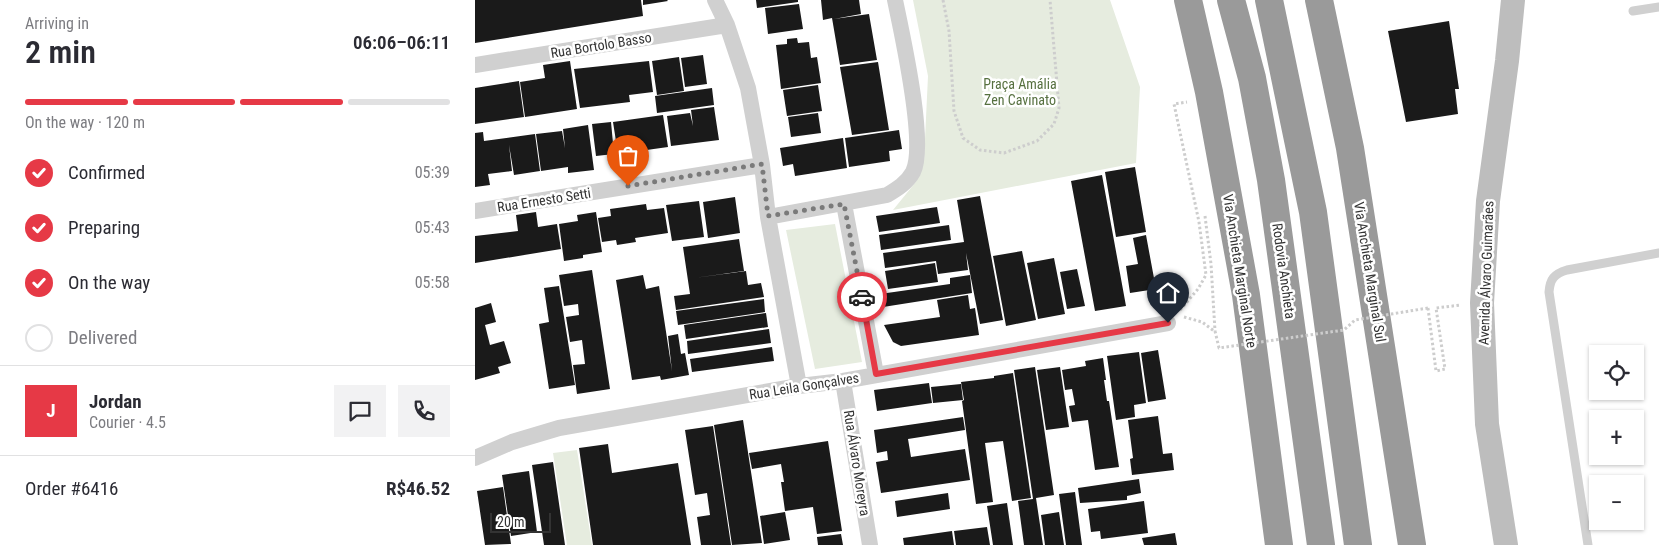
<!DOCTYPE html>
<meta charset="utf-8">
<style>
:root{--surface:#fff;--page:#f2f2f3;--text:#2b2b33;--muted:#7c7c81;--line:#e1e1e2;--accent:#e63946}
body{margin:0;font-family:"Roboto Condensed",sans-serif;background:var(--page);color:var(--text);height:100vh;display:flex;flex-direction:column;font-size:19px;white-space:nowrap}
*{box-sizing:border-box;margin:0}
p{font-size:16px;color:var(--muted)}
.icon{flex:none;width:28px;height:28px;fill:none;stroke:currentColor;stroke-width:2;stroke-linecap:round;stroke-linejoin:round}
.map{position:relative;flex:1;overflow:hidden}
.panel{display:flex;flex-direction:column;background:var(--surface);width:475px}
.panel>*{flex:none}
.buttons{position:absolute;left:1114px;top:345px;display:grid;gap:10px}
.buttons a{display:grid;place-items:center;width:55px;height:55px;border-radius:0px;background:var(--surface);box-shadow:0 1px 4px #0004;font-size:25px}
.scale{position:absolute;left:15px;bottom:12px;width:61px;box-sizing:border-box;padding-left:5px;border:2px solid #333;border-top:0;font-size:14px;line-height:18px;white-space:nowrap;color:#333;-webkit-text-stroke:4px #fff;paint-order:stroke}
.pin{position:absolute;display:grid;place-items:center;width:42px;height:42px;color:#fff;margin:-51px -21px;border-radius:50% 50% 50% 0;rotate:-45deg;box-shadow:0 0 5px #0007}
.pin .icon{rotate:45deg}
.courier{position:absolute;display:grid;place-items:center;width:50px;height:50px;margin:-25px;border:4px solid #e63946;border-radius:50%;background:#fff;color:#222;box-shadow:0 1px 6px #0007}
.head em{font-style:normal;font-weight:600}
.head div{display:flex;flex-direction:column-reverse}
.head{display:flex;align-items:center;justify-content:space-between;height:85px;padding:0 25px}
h1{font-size:32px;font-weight:600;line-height:38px}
.bar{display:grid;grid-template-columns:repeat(4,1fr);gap:8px 5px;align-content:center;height:60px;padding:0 25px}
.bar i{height:6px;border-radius:4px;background:var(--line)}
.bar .selected{background:var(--accent)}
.bar p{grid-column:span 4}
.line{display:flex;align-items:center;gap:12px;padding:0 25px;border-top:1px solid var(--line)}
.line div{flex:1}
.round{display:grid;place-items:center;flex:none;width:52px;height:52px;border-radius:0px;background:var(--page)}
ol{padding:0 25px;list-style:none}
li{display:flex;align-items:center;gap:15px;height:55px}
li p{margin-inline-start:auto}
li .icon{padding:5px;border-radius:50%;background:var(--accent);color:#fff;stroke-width:4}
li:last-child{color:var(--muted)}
li i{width:28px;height:28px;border:2px solid var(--line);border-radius:50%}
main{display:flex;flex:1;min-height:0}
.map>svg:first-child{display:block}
.green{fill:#e6ecdf}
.building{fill:#1a1a1a}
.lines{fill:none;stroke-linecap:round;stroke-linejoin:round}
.path{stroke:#cdcdcd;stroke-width:3;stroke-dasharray:2.5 2.5;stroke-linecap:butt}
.lane{stroke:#d0d0d0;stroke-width:9}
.street{stroke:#d0d0d0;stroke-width:16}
.secondary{stroke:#bdbdbd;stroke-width:24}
.highway{stroke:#9a9a9a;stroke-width:28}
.path-bridge{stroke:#cdcdcd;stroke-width:3;stroke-dasharray:2.5 2.5;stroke-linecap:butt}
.done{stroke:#7a7a7a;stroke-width:5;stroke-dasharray:0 9}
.route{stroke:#e63946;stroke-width:6}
.labels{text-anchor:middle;stroke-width:5;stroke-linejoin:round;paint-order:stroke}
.street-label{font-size:14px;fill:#333;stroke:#fff}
.park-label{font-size:14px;fill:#56703f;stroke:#fff}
</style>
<main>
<section class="panel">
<div class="head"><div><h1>2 min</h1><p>Arriving in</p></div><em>06:06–06:11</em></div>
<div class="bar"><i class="selected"></i><i class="selected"></i><i class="selected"></i><i></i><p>On the way · 120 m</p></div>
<ol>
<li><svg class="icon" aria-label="check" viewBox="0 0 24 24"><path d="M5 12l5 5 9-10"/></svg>Confirmed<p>05:39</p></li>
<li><svg class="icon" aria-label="check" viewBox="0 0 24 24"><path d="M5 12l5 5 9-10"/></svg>Preparing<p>05:43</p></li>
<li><svg class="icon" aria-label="check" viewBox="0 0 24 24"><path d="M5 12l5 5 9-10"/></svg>On the way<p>05:58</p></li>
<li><i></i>Delivered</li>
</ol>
<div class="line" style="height:90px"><b class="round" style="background:var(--accent);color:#fff">J</b><div><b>Jordan</b><p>Courier · 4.5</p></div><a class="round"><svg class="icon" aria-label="chat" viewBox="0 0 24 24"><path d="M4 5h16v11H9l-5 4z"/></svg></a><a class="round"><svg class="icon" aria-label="phone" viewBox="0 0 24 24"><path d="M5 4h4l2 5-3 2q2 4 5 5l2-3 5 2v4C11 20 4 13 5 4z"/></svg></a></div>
<div class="line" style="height:65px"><div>Order #6416</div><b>R$46.52</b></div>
</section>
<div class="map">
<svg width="1184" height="545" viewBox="0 0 1184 545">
<rect width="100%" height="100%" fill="#fff"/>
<path class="green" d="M 438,0 L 635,0 L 665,87 L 661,163 L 418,210 L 440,183 L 449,160 L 453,76 Z
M 360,224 L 387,362 L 340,369 L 311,230 Z
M 102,450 L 117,545 L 92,545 L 78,453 Z"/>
<path class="building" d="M 0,0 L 166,0 L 168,16 L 0,43 Z
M 168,0 L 192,0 L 193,1 L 168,5 Z
M 281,0 L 323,0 L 323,2 L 282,8 Z
M 346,0 L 384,0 L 386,14 L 359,19 L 394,14 L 402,60 L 365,65 L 357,18 L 348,20 Z
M 324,4 L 328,29 L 293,34 L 290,8 Z
M 974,21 L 984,89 L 980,89 L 983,114 L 931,122 L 913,31 Z
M 322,38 L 323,43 L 334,42 L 336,58 L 342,57 L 346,83 L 306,89 L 301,45 L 312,44 L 312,39 Z
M 228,55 L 232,84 L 210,87 L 206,58 Z
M 204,57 L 209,91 L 182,95 L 177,61 Z
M 95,61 L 102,109 L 50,117 L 45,82 L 70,78 L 68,65 Z
M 174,61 L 178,92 L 154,95 L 155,102 L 105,108 L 99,69 Z
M 403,62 L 414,130 L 377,135 L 365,67 Z
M 44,81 L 49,117 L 0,124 L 0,88 Z
M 343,85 L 347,111 L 312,116 L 308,90 Z
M 237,88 L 239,105 L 182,113 L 180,96 Z
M 239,107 L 244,140 L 196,146 L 192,116 L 215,113 L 218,126 L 216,110 Z
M 343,113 L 346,133 L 316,137 L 313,117 Z
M 188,115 L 193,147 L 143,154 L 138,122 Z
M 136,122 L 139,154 L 121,156 L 117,124 Z
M 113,125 L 119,170 L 93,173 L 93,167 L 66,171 L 61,134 L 87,131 L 90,148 L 88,129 Z
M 424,130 L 427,149 L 414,151 L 415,161 L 374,167 L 370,138 Z
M 8,132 L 9,141 L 60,134 L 65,171 L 39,175 L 34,145 L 37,171 L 13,174 L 15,185 L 0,187 L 0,133 Z
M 368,138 L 372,168 L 320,176 L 318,164 L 308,166 L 305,148 Z
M 660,167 L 671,232 L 641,237 L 630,172 Z
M 627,175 L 651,306 L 620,311 L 596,181 Z
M 505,196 L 528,320 L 505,324 L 491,253 L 493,270 L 463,274 L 461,261 L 410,268 L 408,253 L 489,242 L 482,200 Z
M 260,197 L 265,233 L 233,238 L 228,202 Z
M 224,201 L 229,237 L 197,241 L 191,205 Z
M 171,204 L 172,210 L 189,208 L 193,233 L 160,238 L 161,242 L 142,245 L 141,240 L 127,242 L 123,218 L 136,216 L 135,209 Z
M 462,207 L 465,223 L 404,232 L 401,216 Z
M 61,212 L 63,227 L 82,224 L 86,249 L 0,263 L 0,236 L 43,231 L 41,215 Z
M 121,212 L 127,252 L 108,255 L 108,258 L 89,261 L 84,224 L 103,221 L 102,215 Z
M 474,225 L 476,240 L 406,250 L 404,235 Z
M 671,235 L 681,289 L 655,293 L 651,266 L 663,264 L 658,238 Z
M 264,239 L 269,271 L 219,278 L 271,271 L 273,285 L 286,283 L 289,297 L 201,310 L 199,296 L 215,294 L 208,247 Z
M 547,251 L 561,320 L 531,326 L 518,256 Z
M 579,258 L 590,314 L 563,319 L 552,263 Z
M 460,263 L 463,282 L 413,289 L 410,271 Z
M 602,269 L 610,306 L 592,309 L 585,272 Z
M 117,270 L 135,389 L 102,394 L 98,365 L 110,364 L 107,340 L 95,342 L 91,317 L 104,315 L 103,304 L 89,306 L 84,275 Z
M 168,275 L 171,289 L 184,286 L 197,371 L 193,336 L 203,334 L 206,354 L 210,353 L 214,375 L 186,380 L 185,376 L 157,380 L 141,280 Z
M 495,275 L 497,293 L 408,307 L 405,294 L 475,284 L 475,278 Z
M 84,286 L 100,385 L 74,389 L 64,324 L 74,322 L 69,288 Z
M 493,295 L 495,309 L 500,308 L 504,335 L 426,346 L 418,342 L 409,325 L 465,317 L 462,300 Z
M 289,299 L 290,312 L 203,325 L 201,311 Z
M 16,303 L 21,322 L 10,325 L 15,345 L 29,341 L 36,363 L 23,367 L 25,373 L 0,380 L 0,308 Z
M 291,313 L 293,327 L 211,339 L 209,325 Z
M 294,329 L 296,343 L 213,354 L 212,341 Z
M 297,347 L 299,361 L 217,372 L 215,359 Z
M 683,350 L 691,399 L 673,402 L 666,353 Z
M 664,352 L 671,403 L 659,405 L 660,417 L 641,420 L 632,356 Z
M 628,358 L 631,380 L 629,380 L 632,401 L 634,401 L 644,467 L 620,470 L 613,420 L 597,422 L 594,406 L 600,405 L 597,389 L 590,390 L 587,370 L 611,366 L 610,361 Z
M 560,367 L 579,495 L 561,498 L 568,545 L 549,545 L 543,501 L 558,499 L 539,370 Z
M 585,367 L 594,427 L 571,430 L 562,370 Z
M 538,373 L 556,498 L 537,501 L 528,441 L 510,443 L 518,502 L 501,504 L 487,401 L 489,400 L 486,382 L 519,378 L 519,376 Z
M 454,383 L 457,403 L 402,411 L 399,390 Z
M 486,384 L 488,400 L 458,403 L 456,387 Z
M 683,416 L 688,454 L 697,453 L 699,470 L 657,475 L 655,459 L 658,458 L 653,420 Z
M 488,417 L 490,430 L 433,439 L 436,457 L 490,449 L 495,480 L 406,493 L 401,462 L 413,460 L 412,451 L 402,453 L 399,430 Z
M 268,420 L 287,543 L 257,545 L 239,425 Z
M 238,426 L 256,545 L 226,545 L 222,517 L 235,515 L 232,493 L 220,495 L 210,430 Z
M 353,441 L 367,531 L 342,534 L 338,507 L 310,511 L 306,482 L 309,482 L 306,464 L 277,469 L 274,453 Z
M 133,444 L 137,473 L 203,463 L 216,545 L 118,545 L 104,448 Z
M 78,462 L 90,545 L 69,545 L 57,465 Z
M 54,471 L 62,532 L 36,536 L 27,475 Z
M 664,479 L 666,493 L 652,496 L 652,500 L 605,503 L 603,488 Z
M 28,487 L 36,544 L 10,545 L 2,491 Z
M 600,492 L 607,545 L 591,545 L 584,494 Z
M 473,493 L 475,509 L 422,517 L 420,501 Z
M 669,501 L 673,533 L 626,539 L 625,531 L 616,532 L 613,509 Z
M 532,503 L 538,545 L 518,545 L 512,506 Z
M 310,512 L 315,540 L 289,544 L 285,516 Z
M 584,512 L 589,545 L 570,545 L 566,515 Z
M 512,527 L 515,545 L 481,545 L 479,531 Z
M 477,531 L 479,545 L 429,545 L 428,538 Z
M 700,533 L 702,545 L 669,545 L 667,538 Z
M 366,534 L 368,545 L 343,545 L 342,537 Z"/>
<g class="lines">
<path class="path" d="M 468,0 L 474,31 L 479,111 L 488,138 L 505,150 L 529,153 L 562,141 L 579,124 L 584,108 L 575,0
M 730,216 L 736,264 L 740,331
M 953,308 L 961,371 L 970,369 L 961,308 L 986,305
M 705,310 L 723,289 L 731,275 L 724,222 L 699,104 L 712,102
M 709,317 L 727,322 L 739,331"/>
<path class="lane" d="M 1158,11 L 1184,7
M 1113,545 L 1074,292 C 1075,279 1079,274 1092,270 L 1184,253"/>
<path class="street" d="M 240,0 L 252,25 L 273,88 L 287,165 L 293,217 L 324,386
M 0,65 L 252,25
M 369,204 L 401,374
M 0,211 L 287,165
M 293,217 L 412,195 C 422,189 432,183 438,172 C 452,144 427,34 420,0
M 368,381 L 395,545
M 0,458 L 37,442 L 84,428 L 324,386 L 368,381 L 693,323"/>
<path class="secondary" d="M 1031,545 L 1012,424 L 1007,303 L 1013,201 L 1032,61 L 1038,0"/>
<path class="highway" d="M 713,0 L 734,92 L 771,295 L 804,545
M 756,0 L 777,78 L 796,180 L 846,545
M 794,0 L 838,212 L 883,545
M 844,0 L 875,148 L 937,545"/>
<path class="path-bridge" d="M 740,331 L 744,348 L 869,330 L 880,320 L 953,308"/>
</g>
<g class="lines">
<path class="done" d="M 153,186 L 287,164 L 293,216 L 369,204 L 387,297"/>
<path class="route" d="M 387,297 L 401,374 L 693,323"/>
</g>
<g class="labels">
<g class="street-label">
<text transform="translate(126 45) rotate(-9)" y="5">Rua Bortolo Basso</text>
<text transform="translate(69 200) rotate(-9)" y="5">Rua Ernesto Setti</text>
<text transform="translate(765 271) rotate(81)" y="5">Via Anchieta Marginal Norte</text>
<text transform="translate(809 271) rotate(82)" y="5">Rodovia Anchieta</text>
<text transform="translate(895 272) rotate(81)" y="5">Via Anchieta Marginal Sul</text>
<text transform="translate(1011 273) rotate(-88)" y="5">Avenida Álvaro Guimarães</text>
<text transform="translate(329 386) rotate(-9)" y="5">Rua Leila Gonçalves</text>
<text transform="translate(382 463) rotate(81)" y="5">Rua Álvaro Moreyra</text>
</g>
<g class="park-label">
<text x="545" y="89">Praça Amália<tspan x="545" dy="16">Zen Cavinato</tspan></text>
</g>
</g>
</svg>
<div class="buttons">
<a><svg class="icon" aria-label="locate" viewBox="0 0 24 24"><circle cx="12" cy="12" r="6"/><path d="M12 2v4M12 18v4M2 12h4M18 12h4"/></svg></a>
<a>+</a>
<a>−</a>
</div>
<div class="scale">20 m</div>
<div class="pin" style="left:153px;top:186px;background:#ea580c"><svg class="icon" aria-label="bag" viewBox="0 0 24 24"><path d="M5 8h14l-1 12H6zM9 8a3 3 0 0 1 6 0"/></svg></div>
<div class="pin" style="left:693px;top:323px;background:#1f2937"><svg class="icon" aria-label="home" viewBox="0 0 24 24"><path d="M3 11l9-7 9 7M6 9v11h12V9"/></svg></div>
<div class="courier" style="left:387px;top:297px"><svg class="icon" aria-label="car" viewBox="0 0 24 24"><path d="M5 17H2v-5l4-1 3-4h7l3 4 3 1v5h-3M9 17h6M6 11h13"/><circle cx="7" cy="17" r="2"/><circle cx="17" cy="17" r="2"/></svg></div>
</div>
</main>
